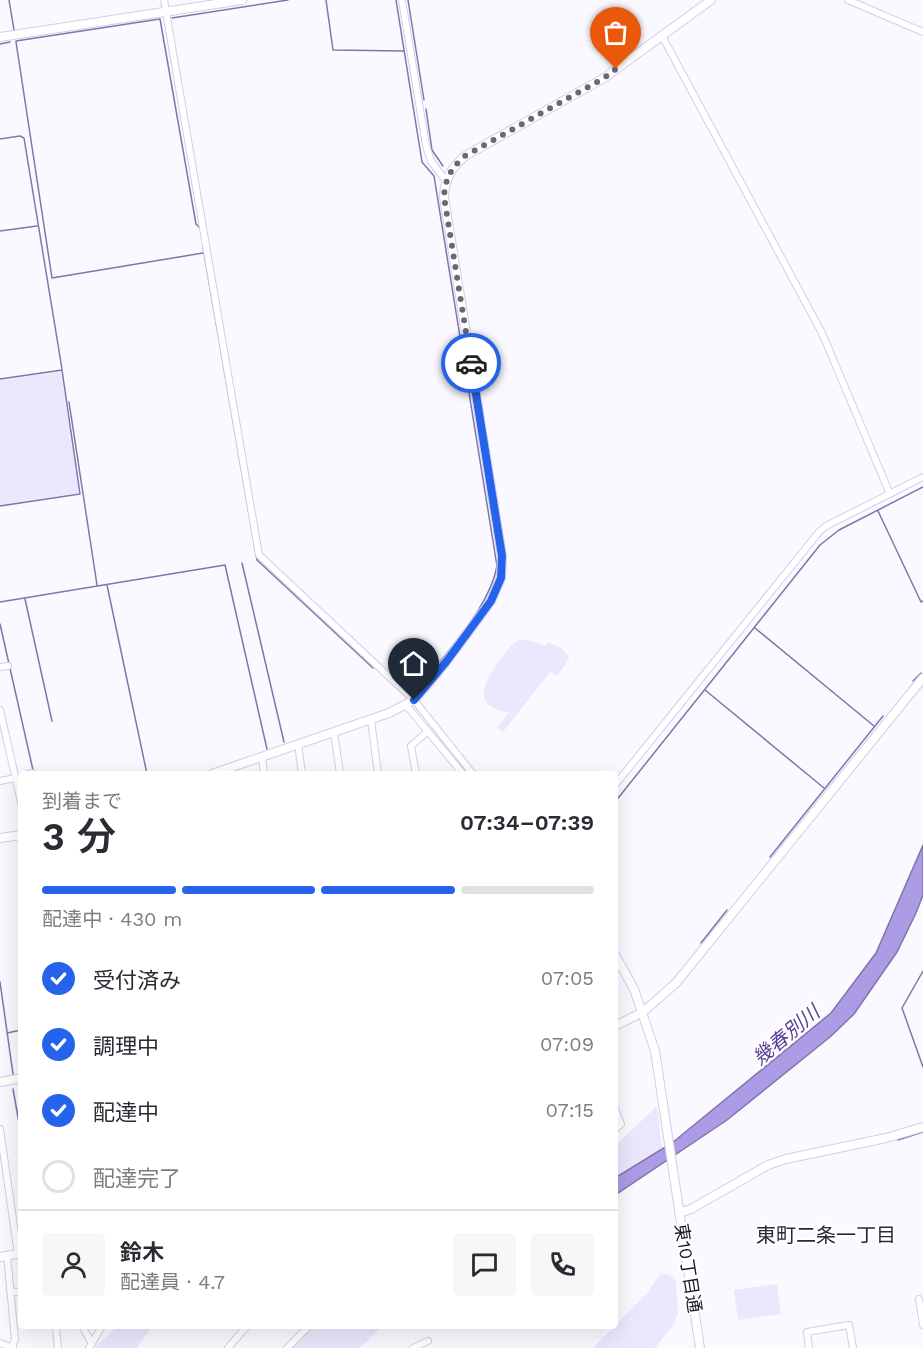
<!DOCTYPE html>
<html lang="ja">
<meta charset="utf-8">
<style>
:root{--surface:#fff;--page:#f7f7f7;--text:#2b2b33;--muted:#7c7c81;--line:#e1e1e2;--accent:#2563eb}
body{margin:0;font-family:"Work Sans","Noto Sans JP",sans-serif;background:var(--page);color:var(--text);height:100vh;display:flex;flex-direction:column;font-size:22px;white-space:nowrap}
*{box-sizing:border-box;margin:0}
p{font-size:20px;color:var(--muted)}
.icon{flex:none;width:33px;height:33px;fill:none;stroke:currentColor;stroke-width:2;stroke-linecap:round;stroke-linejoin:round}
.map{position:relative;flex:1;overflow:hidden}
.sheet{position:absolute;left:18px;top:771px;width:600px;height:558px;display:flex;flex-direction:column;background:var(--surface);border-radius:6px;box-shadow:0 6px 24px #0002}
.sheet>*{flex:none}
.pin{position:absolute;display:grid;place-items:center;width:51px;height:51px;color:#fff;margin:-62px -26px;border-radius:50% 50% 50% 0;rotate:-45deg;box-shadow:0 0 6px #0007}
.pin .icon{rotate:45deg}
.courier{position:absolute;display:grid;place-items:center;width:60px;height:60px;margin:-30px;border:4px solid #2563eb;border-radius:50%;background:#fff;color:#222;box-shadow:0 2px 8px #0007}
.summary em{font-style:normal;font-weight:600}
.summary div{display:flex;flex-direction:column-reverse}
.summary{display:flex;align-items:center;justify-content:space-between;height:102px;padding:0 24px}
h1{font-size:39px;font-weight:600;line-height:45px}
.bar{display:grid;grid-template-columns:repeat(4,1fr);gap:9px 6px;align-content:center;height:72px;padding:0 24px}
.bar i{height:8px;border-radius:4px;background:var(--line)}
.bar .current{background:var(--accent)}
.bar p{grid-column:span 4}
.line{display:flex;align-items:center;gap:15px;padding:0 24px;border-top:2px solid var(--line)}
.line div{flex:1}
.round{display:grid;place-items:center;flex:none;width:63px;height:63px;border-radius:6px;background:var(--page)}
ol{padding:0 24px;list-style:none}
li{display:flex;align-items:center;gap:18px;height:66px}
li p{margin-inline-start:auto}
li .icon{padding:6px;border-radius:50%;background:var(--accent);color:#fff;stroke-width:4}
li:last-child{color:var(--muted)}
li i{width:33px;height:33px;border:3px solid var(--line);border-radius:50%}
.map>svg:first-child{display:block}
.green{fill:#ebe7fd}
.water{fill:#ac9ce5;stroke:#8175ab;stroke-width:1.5}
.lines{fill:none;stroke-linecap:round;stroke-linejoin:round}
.stream{stroke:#8175ab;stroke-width:1.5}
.minor-casing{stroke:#d2cde9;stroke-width:8}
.tertiary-casing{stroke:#d2cde9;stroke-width:10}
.minor{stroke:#fff;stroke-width:6}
.tertiary{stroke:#fff;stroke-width:8}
.done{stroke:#6a6871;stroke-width:6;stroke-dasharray:0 10.8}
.route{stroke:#2563eb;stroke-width:8}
.labels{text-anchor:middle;stroke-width:4.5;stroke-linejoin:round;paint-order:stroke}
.street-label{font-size:18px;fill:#1c1a24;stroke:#fff}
.water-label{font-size:20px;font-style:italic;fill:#5a4097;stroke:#fff}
.neighbourhood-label{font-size:20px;fill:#2b263b;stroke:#fff}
</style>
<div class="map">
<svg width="923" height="1348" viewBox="0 0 923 1348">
<rect width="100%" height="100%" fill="#faf9ff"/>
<path class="green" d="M 61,371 L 79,493 L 0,506 L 0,380 Z
M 526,640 L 536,642 L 545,646 L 548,643 C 556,644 568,651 569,659 L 557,676 L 550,672 L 503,732 L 497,728 L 509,712 C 469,707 485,681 500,660 C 505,654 510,645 516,642 C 519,640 522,640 526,640 Z
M 657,1106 L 662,1149 L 615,1178 L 615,1146 Z
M 661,1273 L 670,1275 L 676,1282 L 678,1314 L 673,1325 L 655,1348 L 593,1348 L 648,1292 Z
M 777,1284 L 781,1314 L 738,1320 L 734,1290 Z
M 118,1326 L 152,1326 L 137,1348 L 94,1348 Z
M 313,1326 L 382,1326 L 360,1348 L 291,1348 Z"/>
<path class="water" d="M 923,845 L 923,895 L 916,913 L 897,952 L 854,1014 L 830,1037 L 727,1120 L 615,1195 L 615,1178 L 672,1143 L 831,1013 L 876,953 Z"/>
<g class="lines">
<path class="stream" d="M 9,0 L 14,30
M 326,0 L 333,50 L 404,51
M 396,0 L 422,162 L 434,176 L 497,566 C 490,606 450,647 426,680
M 408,0 L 424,100
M 172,18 L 288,0
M 16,41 L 160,19 L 196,224 L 200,228
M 16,42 L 52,278 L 203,253
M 0,44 L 10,42
M 426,109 L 432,150 L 443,166
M 0,139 L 20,136 L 24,138 L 62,369
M 0,231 L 37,226
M 203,247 L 257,560 L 373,668
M 0,379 L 62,370 L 80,494 L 0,506
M 69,402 L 97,585
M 878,511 L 921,602 L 923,601
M 242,563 L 284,742
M 107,585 L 147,774
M 25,599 L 52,721
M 0,602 L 225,565 L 267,749
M 0,624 L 33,770
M 755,628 L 874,726
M 913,681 L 921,673
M 705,690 L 824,788
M 615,802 L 820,545 L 839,530 L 923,487
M 770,857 L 883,716
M 701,943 L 727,910
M 923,971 L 902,1008 L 923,1067
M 0,982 L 13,1074
M 7,1033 L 21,1030
M 13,1089 L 21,1134
M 898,1140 L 923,1132"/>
<g class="minor-casing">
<path id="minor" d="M 164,0 L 259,555 L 414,700 L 473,774
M 402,0 L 426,146 L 431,161 L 446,181
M 848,0 L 923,32
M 662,36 L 822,333 L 890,494
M 0,667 L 8,666
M 406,705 L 463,774
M 0,710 L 21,802
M 371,720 L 378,774
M 334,732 L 340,774
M 298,744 L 302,774
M 262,757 L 264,774
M 28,774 L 32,773
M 416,774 L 411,746 L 428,731
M 0,781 L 15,778
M 615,785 L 819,532 L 826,526 L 923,477
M 615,1109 L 621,1124 L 615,1129
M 0,1129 L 18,1254
M 7,1255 L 15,1339 L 12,1347
M 10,1291 L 21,1292
M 919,1299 L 923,1325
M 56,1326 L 58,1348
M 82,1326 L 92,1344
M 0,1343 L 13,1348
M 89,1348 L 102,1326
M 228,1348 L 247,1326
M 287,1348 L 309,1326
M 413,1348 L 428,1341
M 809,1348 L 807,1332 L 849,1325 L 853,1348"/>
</g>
<g class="tertiary-casing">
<path id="tertiary" d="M 0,37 L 242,0
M 212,774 L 389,713 L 414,700 L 446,662 L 491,601 L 501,578 L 502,556 L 444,197 C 445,179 451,168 465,156 L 604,78 L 711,0
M 0,838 L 21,835
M 615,955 L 634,989 L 655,1051 L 700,1348
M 615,1026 L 643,1012 L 676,983 L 923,678
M 0,1082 L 21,1078
M 679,1213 L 691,1209 L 768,1165 L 786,1159 L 886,1138 L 923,1127
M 0,1257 L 21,1253"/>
</g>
<use href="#minor" class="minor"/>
<use href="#tertiary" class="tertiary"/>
</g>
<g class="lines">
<path class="done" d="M 471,363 L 444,197 C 445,179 451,168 465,156 L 604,78 L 616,69"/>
<path class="route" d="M 414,700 L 446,662 L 491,601 L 501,578 L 502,556 L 471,363"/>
</g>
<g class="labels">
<g class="street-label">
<text transform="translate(688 1268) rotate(81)" y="6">東10丁目通</text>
</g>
<g class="water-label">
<text transform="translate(786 1035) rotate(-40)" y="7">幾春別川</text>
</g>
<g class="neighbourhood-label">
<text x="826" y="1242">東町二条一丁目</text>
</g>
</g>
</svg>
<div class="pin" style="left:616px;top:69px;background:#ea580c"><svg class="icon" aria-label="bag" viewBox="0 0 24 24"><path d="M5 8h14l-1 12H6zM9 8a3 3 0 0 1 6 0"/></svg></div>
<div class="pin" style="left:414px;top:700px;background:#1f2937"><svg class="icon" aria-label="home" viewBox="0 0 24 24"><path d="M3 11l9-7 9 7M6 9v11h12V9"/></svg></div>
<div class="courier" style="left:471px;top:363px"><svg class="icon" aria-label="car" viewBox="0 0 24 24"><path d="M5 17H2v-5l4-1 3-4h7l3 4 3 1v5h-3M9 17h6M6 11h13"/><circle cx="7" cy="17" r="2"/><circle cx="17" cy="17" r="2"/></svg></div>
<section class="sheet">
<div class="summary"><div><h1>3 分</h1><p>到着まで</p></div><em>07:34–07:39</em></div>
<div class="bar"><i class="current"></i><i class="current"></i><i class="current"></i><i></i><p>配達中 · 430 m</p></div>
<ol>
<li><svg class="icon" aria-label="check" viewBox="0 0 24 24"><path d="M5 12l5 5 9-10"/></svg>受付済み<p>07:05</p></li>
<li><svg class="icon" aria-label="check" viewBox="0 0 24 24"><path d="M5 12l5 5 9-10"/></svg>調理中<p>07:09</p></li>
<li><svg class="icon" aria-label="check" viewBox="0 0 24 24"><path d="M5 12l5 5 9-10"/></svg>配達中<p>07:15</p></li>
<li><i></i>配達完了</li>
</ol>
<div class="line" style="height:108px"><a class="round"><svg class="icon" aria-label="person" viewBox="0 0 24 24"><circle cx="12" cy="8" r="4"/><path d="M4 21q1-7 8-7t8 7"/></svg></a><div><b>鈴木</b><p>配達員 · 4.7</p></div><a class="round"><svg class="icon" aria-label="chat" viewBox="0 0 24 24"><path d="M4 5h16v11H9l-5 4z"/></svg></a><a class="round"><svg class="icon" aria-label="phone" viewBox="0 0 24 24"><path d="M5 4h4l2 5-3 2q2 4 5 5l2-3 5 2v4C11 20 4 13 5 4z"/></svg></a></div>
</section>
</div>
